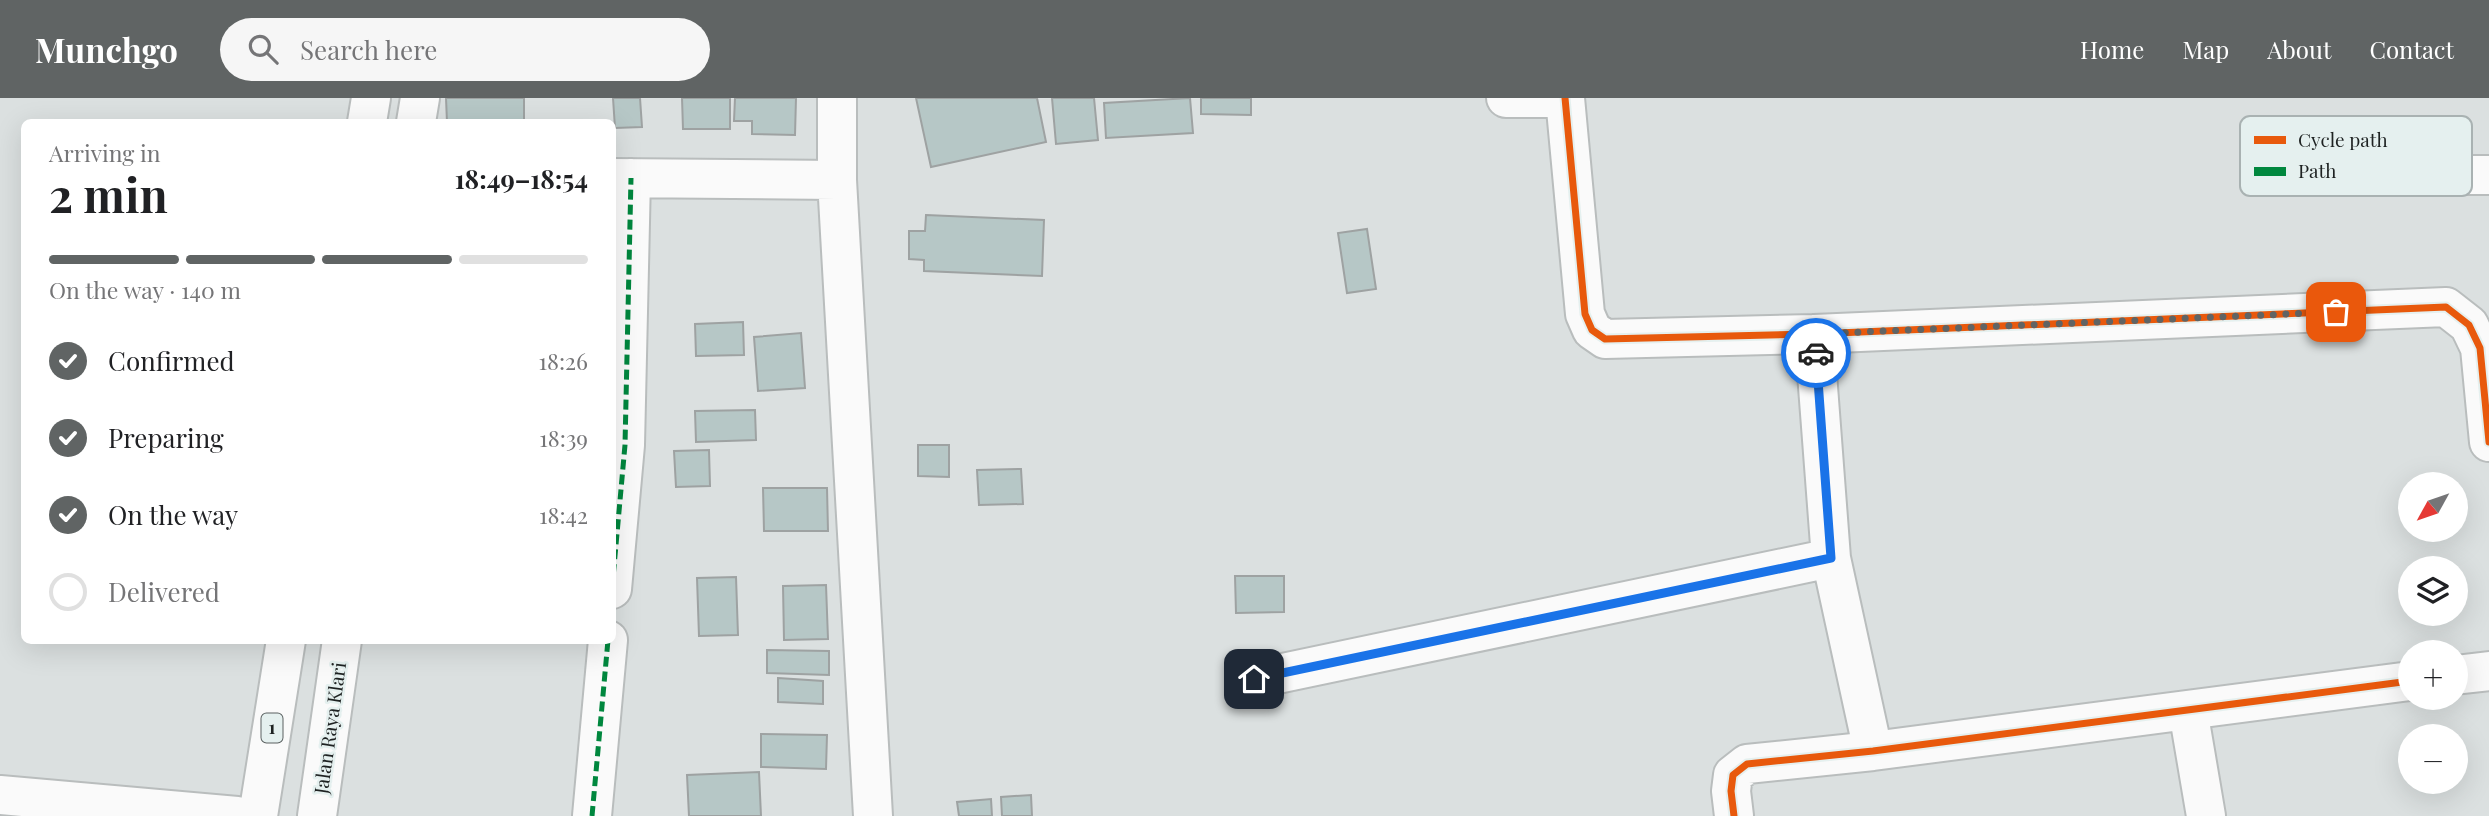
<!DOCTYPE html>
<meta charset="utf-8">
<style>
:root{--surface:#fff;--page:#f6f6f6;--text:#202124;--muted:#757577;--line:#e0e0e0;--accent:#606464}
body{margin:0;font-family:"Playfair Display",serif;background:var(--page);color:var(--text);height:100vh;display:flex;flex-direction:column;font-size:26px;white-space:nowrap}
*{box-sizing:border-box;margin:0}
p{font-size:23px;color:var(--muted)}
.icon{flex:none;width:38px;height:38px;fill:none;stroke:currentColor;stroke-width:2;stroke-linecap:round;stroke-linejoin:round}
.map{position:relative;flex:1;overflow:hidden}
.side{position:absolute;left:21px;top:21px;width:595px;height:525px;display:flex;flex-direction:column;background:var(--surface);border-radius:10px;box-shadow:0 7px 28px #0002}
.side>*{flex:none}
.needle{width:46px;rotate:230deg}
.fabs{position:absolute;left:2398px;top:374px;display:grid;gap:14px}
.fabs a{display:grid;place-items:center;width:70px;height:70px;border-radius:50%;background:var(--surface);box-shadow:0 7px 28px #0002;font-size:35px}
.pin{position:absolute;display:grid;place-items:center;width:60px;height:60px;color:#fff;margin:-30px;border-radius:14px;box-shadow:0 4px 10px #0006}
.courier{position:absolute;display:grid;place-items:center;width:70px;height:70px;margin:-35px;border:5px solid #1a73e8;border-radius:50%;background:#fff;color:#222;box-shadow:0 2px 9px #0007}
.headline em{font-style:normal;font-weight:700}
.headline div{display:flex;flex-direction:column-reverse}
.headline{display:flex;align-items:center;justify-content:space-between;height:119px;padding:0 28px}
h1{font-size:46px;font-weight:700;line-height:52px}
.bar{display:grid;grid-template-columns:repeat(4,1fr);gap:10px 7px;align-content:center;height:84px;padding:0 28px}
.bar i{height:9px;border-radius:5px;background:var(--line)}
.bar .on{background:var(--accent)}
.bar p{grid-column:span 4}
ol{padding:0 28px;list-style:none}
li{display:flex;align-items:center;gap:21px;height:77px}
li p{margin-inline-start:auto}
li .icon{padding:7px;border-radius:50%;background:var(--accent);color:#fff;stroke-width:4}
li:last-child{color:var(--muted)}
li i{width:38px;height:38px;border:4px solid var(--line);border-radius:50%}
header{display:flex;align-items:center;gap:42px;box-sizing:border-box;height:98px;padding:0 35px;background:var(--accent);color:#fff}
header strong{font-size:33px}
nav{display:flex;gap:38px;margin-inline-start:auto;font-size:24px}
.search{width:490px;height:63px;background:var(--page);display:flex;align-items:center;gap:18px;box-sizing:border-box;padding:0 24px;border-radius:38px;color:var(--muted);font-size:26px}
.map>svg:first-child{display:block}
.building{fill:#b6c7c6;stroke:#9ea2a2;stroke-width:2}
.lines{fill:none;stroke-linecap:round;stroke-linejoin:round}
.minor-casing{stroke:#b9bdbd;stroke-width:42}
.highway-casing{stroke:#b9bdbd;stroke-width:42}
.minor{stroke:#fafafa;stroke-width:38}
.highway{stroke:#fafafa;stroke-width:38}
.quiet{stroke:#00873e;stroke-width:5;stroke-dasharray:10 5;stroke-linecap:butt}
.cycleway-casing{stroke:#e5f0ef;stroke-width:11}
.cycleway{stroke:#e8590c;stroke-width:7}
.done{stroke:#606464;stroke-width:7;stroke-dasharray:0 12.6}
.route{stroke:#1a73e8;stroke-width:9}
.labels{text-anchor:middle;stroke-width:5;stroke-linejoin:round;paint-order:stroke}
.shield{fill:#e5f0ef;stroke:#5a6060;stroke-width:2}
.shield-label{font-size:18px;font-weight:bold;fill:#1e2222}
.street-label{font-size:19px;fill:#1e2222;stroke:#e5f0ef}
.key{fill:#e5f0ef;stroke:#a9b2b2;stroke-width:2}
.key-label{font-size:19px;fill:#1e2222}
</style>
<header>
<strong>Munchgo</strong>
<div class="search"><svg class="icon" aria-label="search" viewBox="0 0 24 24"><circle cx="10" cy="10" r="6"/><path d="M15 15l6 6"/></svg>Search here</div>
<nav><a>Home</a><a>Map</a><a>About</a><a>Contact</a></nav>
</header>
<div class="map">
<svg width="2489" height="718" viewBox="0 0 2489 718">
<rect width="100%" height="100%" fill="#dbe0e0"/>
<path class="building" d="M 446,0 L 524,0 L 524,24 L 447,24 Z
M 613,0 L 640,0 L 642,29 L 615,30 Z
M 682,0 L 730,0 L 730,31 L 683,31 Z
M 735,0 L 796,0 L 795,37 L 752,36 L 752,23 L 734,23 Z
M 916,0 L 1037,0 L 1046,44 L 931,69 Z
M 1052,0 L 1094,0 L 1098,42 L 1056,46 Z
M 1190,0 L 1193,35 L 1106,40 L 1104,5 Z
M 1201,0 L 1251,0 L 1251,17 L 1201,16 Z
M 926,117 L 1044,122 L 1042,178 L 924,173 L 924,162 L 909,161 L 909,133 L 925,133 Z
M 1367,131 L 1376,191 L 1347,195 L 1338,135 Z
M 743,224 L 744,257 L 696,258 L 695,226 Z
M 801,235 L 805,290 L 758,293 L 754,239 Z
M 755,312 L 756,342 L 696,344 L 695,313 Z
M 918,347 L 949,347 L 949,379 L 918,378 Z
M 709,352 L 710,388 L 676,389 L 674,353 Z
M 1021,371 L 1023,406 L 979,407 L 977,372 Z
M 763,390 L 827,390 L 828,433 L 764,433 Z
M 1235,478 L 1284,478 L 1284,514 L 1236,515 Z
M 736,479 L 738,537 L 699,538 L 697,480 Z
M 826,487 L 828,541 L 784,542 L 783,488 Z
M 767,552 L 829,553 L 829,577 L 767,575 Z
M 778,580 L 823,583 L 823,606 L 778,604 Z
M 761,636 L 827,637 L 826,671 L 761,669 Z
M 759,674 L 761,718 L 689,718 L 687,677 Z
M 1031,697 L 1032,718 L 1002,718 L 1001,699 Z
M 991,701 L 992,718 L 959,718 L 957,704 Z"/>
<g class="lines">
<g class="minor-casing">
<path id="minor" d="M 837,0 L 837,82 L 873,718
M 1506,0 L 1565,0
M 1565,0 L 1585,216 L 1592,232 L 1605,241 L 1814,236 L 2446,209 L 2469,227 L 2480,250 L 2489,344
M 2462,77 L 2489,77
M 612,80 L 837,82
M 1814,236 L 1831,460 L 1873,653
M 612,491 L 625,347 L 631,80
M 2455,577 L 2489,573
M 1254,581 L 1831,460
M 2188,612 L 2206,718
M 0,697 L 237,718
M 592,718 L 608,542
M 1734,718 L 1731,693 L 1733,677 L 1747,666 L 1873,653 L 2410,583"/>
</g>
<g class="highway-casing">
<path id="highway" d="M 367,24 L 371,0
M 416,24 L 420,0
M 258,718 L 286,542
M 317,718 L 342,542"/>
</g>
<use href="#minor" class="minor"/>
<use href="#highway" class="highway"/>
<path class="quiet" d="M 612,491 L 625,347 L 631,80
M 592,718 L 608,542"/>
<g class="cycleway-casing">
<path id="cycleway" d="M 1565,0 L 1585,216 L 1592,232 L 1605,241 L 1814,236 L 2446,209 L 2469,227 L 2480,250 L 2489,344
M 1734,718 L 1731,693 L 1733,677 L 1747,666 L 1873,653 L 2410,583"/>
</g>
<use href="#cycleway" class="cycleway"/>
</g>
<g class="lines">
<path class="done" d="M 1816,255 L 1814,236 L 2336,214"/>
<path class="route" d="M 1254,581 L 1831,460 L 1816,255"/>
</g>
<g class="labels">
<rect class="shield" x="261.5" y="615.5" width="21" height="29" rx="5"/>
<g class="shield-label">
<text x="272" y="636">1</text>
</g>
<g class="street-label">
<text transform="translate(330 630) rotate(-82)" y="7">Jalan Raya Klari</text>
</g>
</g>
<rect x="2240" y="18" width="232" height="80" rx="10" class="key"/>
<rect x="2254" y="38" width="32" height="8" fill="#e8590c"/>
<rect x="2254" y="69" width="32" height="9" fill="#00873e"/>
<g class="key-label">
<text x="2298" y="49">Cycle path</text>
<text x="2298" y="80">Path</text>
</g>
</svg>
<div class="fabs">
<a><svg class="needle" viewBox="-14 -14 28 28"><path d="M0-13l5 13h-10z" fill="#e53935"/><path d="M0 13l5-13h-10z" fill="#757577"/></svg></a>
<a><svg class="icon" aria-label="layers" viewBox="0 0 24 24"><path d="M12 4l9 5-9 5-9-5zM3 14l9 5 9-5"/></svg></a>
<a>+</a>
<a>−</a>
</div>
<div class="pin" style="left:2336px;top:214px;background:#ea580c"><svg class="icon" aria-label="bag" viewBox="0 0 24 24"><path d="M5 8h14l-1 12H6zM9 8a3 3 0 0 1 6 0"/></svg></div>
<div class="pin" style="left:1254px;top:581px;background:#1f2937"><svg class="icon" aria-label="home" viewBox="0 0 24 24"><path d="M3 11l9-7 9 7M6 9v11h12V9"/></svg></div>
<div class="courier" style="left:1816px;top:255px"><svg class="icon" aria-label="car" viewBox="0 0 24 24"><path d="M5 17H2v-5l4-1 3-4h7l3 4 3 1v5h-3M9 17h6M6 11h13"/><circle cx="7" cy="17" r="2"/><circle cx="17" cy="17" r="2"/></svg></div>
<section class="side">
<div class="headline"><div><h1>2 min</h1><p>Arriving in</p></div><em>18:49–18:54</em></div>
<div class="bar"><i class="on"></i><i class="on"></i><i class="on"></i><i></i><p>On the way · 140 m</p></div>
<ol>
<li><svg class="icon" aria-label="check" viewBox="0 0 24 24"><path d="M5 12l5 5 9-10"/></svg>Confirmed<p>18:26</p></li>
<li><svg class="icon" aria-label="check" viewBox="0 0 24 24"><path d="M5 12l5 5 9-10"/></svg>Preparing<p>18:39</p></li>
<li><svg class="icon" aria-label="check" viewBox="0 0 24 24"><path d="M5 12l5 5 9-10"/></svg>On the way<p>18:42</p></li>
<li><i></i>Delivered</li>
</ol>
</section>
</div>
